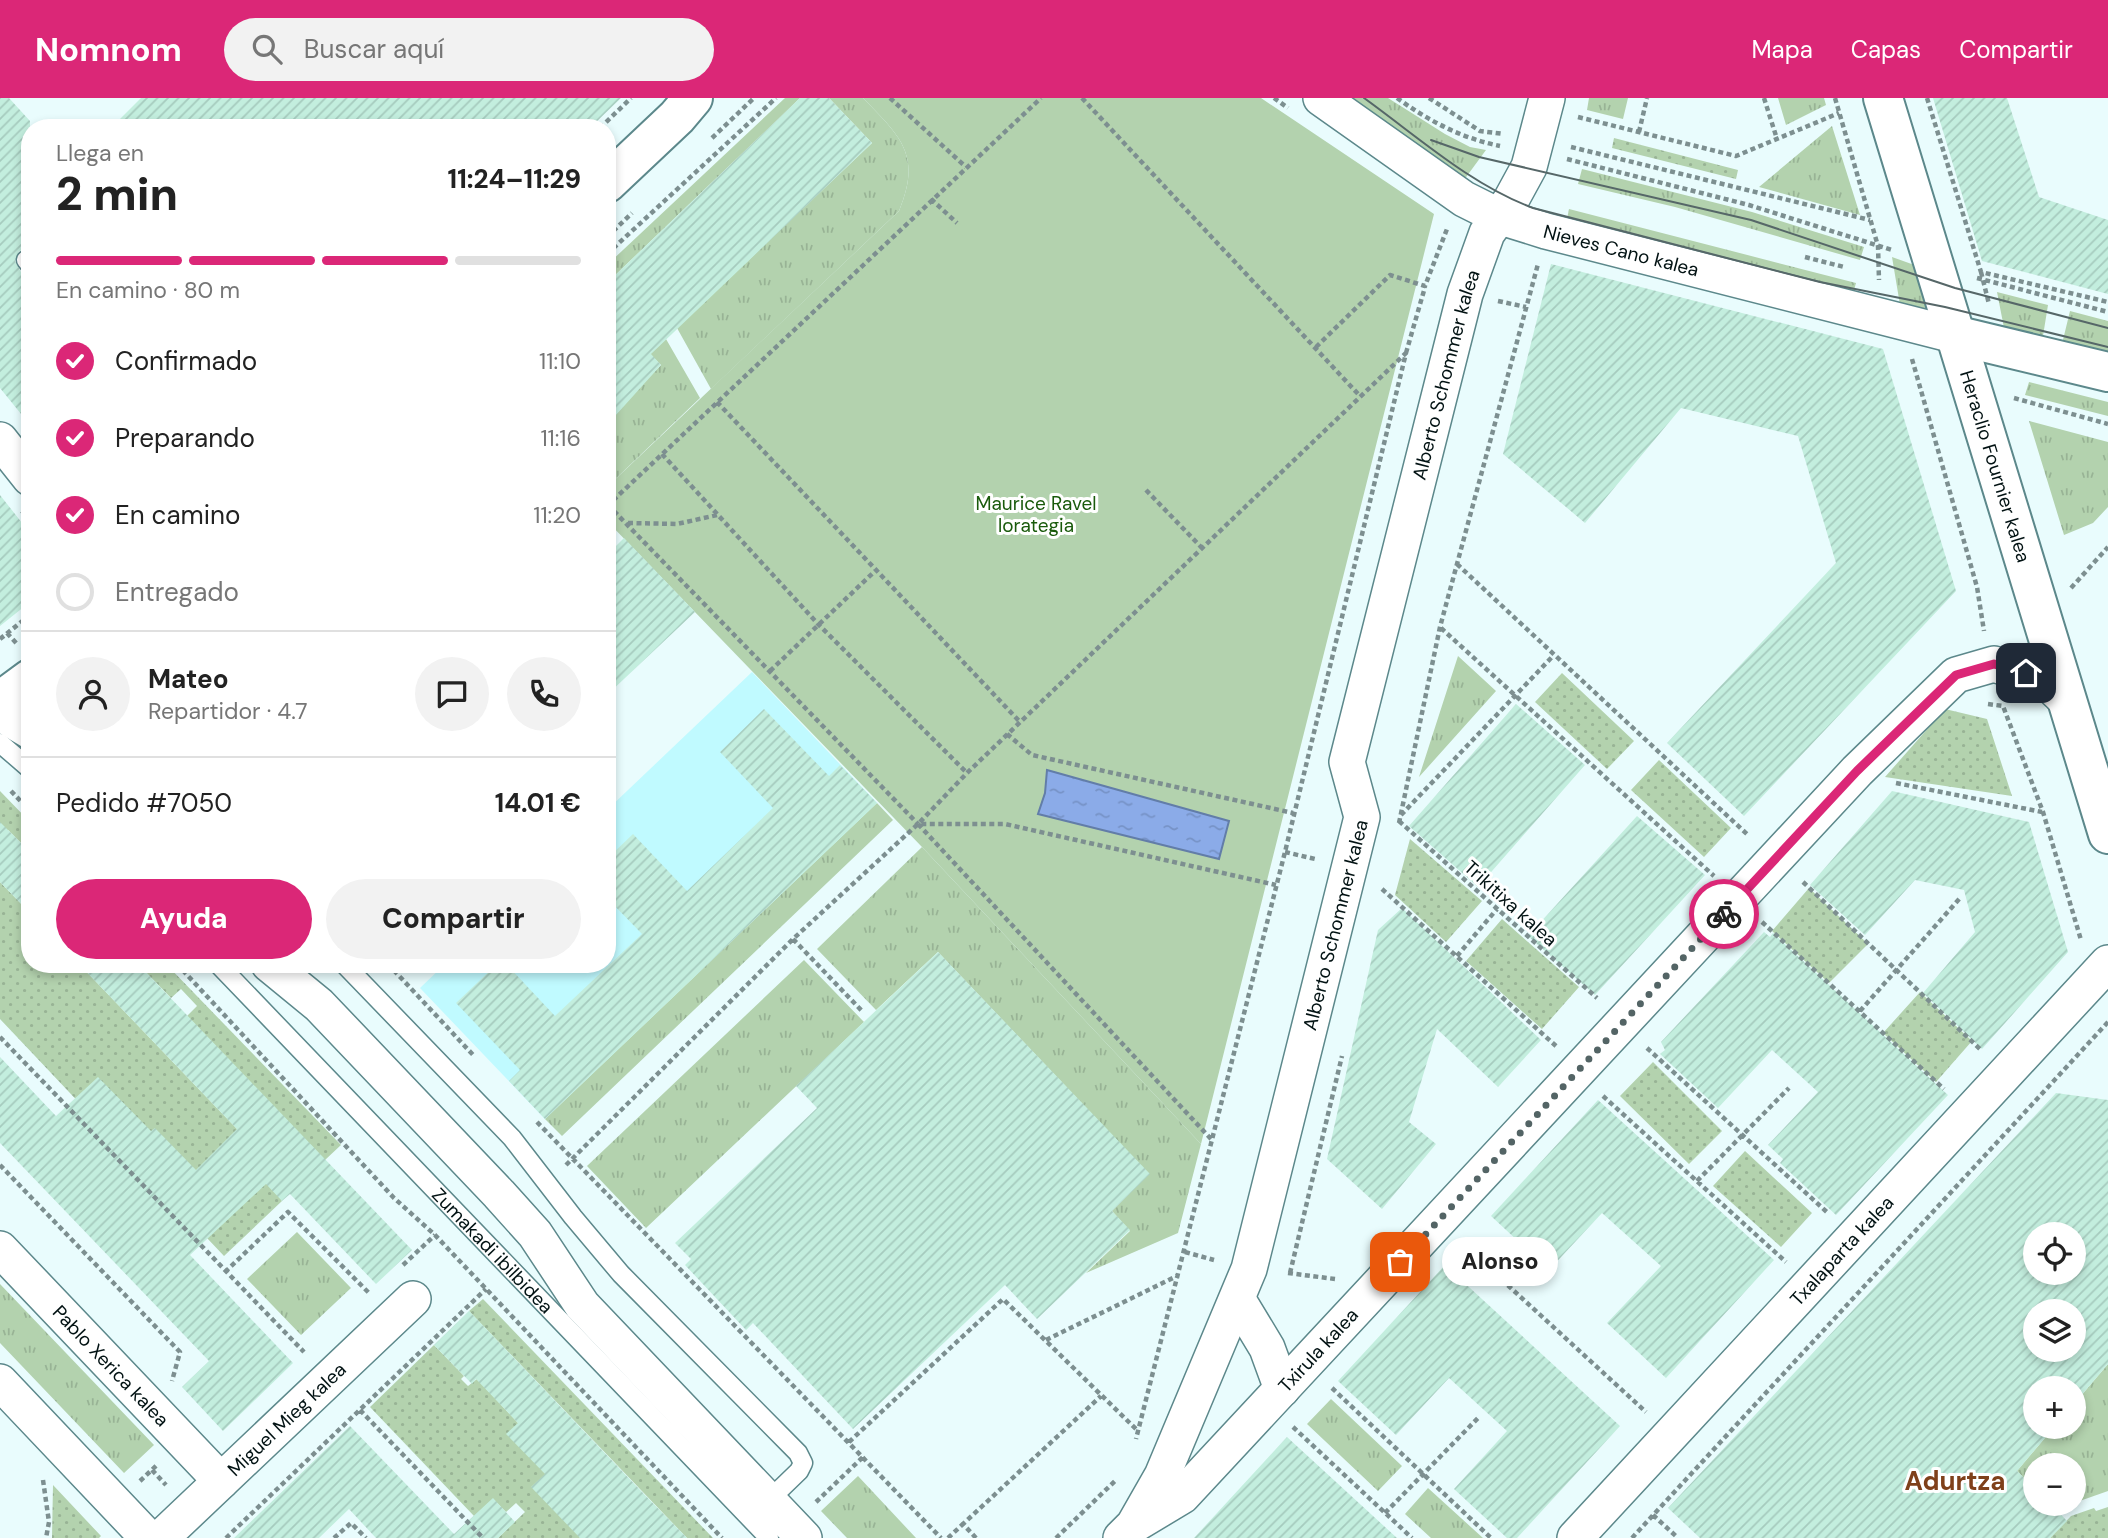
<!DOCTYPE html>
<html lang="es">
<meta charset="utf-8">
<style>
:root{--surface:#fff;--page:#f2f2f2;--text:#222;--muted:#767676;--line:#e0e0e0;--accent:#db2777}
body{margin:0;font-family:"DM Sans",sans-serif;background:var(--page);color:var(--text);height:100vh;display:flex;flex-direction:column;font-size:26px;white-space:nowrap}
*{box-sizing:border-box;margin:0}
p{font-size:23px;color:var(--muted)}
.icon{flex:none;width:38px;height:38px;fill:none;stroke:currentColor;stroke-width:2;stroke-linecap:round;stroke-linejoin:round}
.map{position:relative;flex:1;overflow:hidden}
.sheet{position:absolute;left:21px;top:21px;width:595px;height:854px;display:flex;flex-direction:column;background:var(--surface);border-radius:28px;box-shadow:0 4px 10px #0003}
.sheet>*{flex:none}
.fabs{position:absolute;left:2023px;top:1124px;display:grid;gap:14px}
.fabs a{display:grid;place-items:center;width:63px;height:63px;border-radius:50%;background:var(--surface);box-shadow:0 4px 10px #0003;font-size:35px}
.pin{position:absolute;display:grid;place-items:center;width:60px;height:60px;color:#fff;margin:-30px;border-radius:14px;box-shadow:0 4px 10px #0006}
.courier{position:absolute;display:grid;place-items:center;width:70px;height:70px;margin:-35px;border:5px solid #db2777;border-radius:50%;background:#fff;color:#222;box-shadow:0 2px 9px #0007}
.bubble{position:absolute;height:49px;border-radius:24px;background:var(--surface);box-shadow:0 4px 10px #0003;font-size:23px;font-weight:800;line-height:49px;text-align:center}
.summary em{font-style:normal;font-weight:800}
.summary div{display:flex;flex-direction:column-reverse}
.summary{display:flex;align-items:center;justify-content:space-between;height:119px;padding:0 35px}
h1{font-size:46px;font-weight:800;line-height:52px}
.bar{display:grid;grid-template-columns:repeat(4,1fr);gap:10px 7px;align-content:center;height:84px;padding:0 35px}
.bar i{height:9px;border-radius:5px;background:var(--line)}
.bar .current{background:var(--accent)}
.bar p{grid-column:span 4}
.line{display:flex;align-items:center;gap:18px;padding:0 35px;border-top:2px solid var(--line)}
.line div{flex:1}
.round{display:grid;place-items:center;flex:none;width:74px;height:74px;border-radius:37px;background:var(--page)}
ol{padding:0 35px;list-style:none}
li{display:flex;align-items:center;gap:21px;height:77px}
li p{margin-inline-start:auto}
li .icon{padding:7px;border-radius:50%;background:var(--accent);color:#fff;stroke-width:4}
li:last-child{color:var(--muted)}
li i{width:38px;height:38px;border:4px solid var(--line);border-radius:50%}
.action{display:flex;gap:14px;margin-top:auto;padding:14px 35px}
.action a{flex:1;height:80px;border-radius:42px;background:var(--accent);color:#fff;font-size:28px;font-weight:800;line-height:80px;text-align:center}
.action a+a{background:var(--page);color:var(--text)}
header{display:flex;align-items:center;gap:42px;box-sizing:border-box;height:98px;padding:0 35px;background:var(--accent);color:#fff}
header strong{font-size:33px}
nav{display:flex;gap:38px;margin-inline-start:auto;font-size:24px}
.search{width:490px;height:63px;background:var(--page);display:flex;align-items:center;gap:18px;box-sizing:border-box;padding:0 24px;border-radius:38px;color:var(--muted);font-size:26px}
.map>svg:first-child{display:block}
.built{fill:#c0faff}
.grass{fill:url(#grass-tufts)}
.park{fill:#b3d2ae}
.garden{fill:url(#garden-dots)}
.water{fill:url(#water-ripples);stroke:#627da8;stroke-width:2}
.building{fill:url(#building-hatch);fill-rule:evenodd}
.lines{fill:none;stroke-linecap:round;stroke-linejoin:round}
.lane-casing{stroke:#5c888b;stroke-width:21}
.street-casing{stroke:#5c888b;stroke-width:38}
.secondary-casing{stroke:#5c888b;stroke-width:42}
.path{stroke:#7d8f90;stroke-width:4.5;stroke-dasharray:5 3.5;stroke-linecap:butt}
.lane{stroke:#fff;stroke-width:18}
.street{stroke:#fff;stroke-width:35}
.secondary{stroke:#fff;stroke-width:38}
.tram{stroke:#566768;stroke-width:2}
.done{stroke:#536465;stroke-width:7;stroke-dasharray:0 12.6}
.route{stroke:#db2777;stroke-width:9}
.labels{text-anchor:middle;stroke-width:6;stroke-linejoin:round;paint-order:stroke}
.street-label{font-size:19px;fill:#021213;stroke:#fff}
.park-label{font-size:19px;fill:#195a0b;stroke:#fff}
.district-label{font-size:26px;font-weight:bold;fill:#7f401a;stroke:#fff}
</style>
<header>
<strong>Nomnom</strong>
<div class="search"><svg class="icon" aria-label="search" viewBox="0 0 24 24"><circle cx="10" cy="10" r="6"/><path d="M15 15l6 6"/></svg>Buscar aquí</div>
<nav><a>Mapa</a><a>Capas</a><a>Compartir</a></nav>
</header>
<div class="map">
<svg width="2108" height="1440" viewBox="0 0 2108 1440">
<defs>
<pattern id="grass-tufts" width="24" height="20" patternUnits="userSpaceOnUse" patternTransform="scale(1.75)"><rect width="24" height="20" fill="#b3d2ae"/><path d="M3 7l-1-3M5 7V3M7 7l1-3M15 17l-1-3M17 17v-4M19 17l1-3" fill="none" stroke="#98b395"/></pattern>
<pattern id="garden-dots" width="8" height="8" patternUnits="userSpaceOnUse" patternTransform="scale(1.75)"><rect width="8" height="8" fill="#b3d2ae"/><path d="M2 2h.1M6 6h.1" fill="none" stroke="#98b395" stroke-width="1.8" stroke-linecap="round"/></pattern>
<pattern id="water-ripples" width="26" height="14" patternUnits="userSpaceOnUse" patternTransform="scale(1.75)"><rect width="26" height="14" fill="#8babe8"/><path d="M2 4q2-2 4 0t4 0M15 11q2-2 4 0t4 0" fill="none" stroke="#7692c6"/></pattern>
<pattern id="building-hatch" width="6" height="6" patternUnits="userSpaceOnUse" patternTransform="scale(1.75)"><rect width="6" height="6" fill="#c3eede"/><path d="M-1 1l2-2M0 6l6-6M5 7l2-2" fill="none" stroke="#a6cbbe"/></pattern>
</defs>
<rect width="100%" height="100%" fill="#e9fcfd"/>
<path class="built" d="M 752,574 L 877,705 L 545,1021 L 420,890 L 445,866 L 607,866 L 607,712 Z"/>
<path class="grass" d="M 785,0 L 800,0 L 607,185 L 607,167 Z
M 829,0 L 863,0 C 901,39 922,57 899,113 L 711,291 L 677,230 L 872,45 Z
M 1349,0 L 1388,0 L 1445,36 L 1470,49 L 1486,52 L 1461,86 Z
M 1589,0 L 1628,0 L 1623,21 L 1587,12 Z
M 1778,0 L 1824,0 L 1826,7 L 1786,27 Z
M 1832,28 L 1860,117 L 1759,89 Z
M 1582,71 L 1752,114 L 1864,149 L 1860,162 L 1675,109 L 1578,86 Z
M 1569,111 L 1856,185 L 1852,199 L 1566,126 Z
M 1892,159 L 1920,169 L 1937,222 L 1901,213 Z
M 1997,194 L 2048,207 L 2042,244 L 2005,235 Z
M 2070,213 L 2108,223 L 2108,258 L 2062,246 Z
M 666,241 L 700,300 L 607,389 L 607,323 L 661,267 L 650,256 Z
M 2029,284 L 2108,304 L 2108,318 L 2025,297 Z
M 2029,323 L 2108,344 L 2108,409 L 2093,425 L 2064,437 Z
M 1458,558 L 1496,593 L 1419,679 Z
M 877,705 L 893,722 L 562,1038 L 545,1021 Z
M 922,749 L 1201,1046 L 1178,1135 L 1086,1175 L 1130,1133 L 1112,1113 L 1149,1076 L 938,854 L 876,912 L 817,851 Z
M 804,862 L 864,924 L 646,1130 L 587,1068 Z
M 297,1134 L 351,1190 L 301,1237 L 247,1181 Z
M 0,1186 L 154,1347 L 124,1375 L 0,1245 Z
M 2108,1266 L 2108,1393 L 2074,1405 L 2074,1367 L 2035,1367 L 2035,1391 L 2017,1373 L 2055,1328 L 2074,1328 L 2074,1306 Z
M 1331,1301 L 1402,1368 L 1378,1393 L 1307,1326 Z
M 858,1378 L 916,1440 L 847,1440 L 821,1413 Z
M 1428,1390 L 1483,1440 L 1431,1440 L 1405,1416 Z"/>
<path class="park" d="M 863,0 L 1261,0 L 1434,116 L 1201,1046 L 922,749 L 607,423 L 607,389 L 899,113 C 922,57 901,39 863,0 Z"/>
<path class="garden" d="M 1614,40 L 1738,72 L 1736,81 L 1612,50 Z
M 1562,575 L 1634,643 L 1607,671 L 1535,604 Z
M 1945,611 L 1987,621 L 2012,698 L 1885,679 Z
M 1659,662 L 1731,730 L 1704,759 L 1631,692 Z
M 0,693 L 30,724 L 30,754 L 8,732 L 0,739 Z
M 1410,741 L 1482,803 L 1446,844 L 1395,797 Z
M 0,784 L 30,815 L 30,866 L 79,866 L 238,1032 L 282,1103 L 224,1158 L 0,921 Z
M 1809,790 L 1868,846 L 1829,885 L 1772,833 Z
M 1502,821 L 1579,889 L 1542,931 L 1466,863 Z
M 138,866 L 166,866 L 341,1047 L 325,1062 L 187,918 L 197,908 L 181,891 L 171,900 Z
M 1920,894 L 1972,943 L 1936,984 L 1883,935 Z
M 1653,964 L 1722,1033 L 1689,1066 L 1620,998 Z
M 1745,1053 L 1812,1115 L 1781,1149 L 1713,1088 Z
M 483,1201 L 713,1440 L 687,1440 L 469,1213 Z
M 434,1247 L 464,1278 L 461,1281 L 468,1288 L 477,1281 L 518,1325 L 580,1440 L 498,1440 L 525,1414 L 516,1405 L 506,1414 L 493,1401 L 474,1418 L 370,1309 Z
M 53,1387 L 101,1438 L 99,1440 L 52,1440 Z
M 2108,1409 L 2108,1440 L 2050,1440 L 2071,1418 L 2094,1410 L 2096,1413 Z"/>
<path class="water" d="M 1047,672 L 1229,723 L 1219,761 L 1038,716 L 1045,695 Z"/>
<path class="building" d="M 0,0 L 9,0 L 30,23 L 30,151 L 19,153 L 15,163 L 21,174 L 30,178 L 30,327 L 0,290 Z
M 141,0 L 621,0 L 590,30 L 111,30 Z
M 800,0 L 829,0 L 872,45 L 651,256 L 661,267 L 607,327 L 607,185 Z
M 1933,0 L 2007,0 L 2039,99 L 2108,122 L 2108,196 L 1982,163 Z
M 1551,166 L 1883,251 L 1956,493 L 1744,718 L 1667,645 L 1836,465 L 1798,338 L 1681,310 L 1585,425 L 1503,356 Z
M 0,397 L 30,435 L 30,504 L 0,528 Z
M 624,440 L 695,514 L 607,597 L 607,457 Z
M 1516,606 L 1585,667 L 1478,789 L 1409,728 Z
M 764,611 L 829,678 L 840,667 L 877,705 L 545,1021 L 509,983 L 520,972 L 456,905 L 497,866 L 506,866 L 555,918 L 642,836 L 607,800 L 607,761 L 633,736 L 687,793 L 773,710 L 720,654 Z
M 1892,693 L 2029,724 L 2068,854 L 1982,951 L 1923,895 L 1975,834 L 1964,792 L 1915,782 L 1865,837 L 1810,787 Z
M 1637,718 L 1705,777 L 1595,897 L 1528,838 Z
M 0,724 L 30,754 L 30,815 L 0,784 Z
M 1402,810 L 1541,942 L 1498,989 L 1437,931 L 1409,1024 L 1436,1046 L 1382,1111 L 1327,1061 L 1378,832 Z
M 1764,834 L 1770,839 L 1773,835 L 1948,997 L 1836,1117 L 1780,1065 L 1783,1061 L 1768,1047 L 1818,994 L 1772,952 L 1718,1010 L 1660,956 L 1665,952 L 1661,944 Z
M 938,854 L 1150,1076 L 1112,1113 L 1130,1132 L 1037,1221 L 1005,1187 L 853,1331 L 753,1225 L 746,1232 L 685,1167 L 691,1161 L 675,1145 L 817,1010 L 796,988 Z
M 79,866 L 138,866 L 412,1152 L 376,1186 L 290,1096 L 282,1103 L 266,1086 L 190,1157 L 293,1265 L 223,1333 L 182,1289 L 209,1263 L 0,1045 L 0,959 L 56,1018 L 98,979 L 151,1033 L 155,1030 L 196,1072 L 237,1031 Z
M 2056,995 L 2108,1002 L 2108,1266 L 2074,1306 L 2074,1290 L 2035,1290 L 2035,1328 L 2055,1328 L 2017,1373 L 2035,1391 L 2035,1405 L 2050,1405 L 2067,1423 L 2050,1440 L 1700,1440 L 1668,1410 ZM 2035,1136 L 2074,1136 L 2074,1174 L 2035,1174 ZM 2035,1213 L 2074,1213 L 2074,1251 L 2035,1251 Z
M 1598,1002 L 1774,1162 L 1666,1280 L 1607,1225 L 1661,1168 L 1602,1115 L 1549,1172 L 1491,1118 Z
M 1445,1167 L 1620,1328 L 1517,1440 L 1507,1440 L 1454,1391 L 1507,1333 L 1449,1280 L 1396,1337 L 1338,1283 Z
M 469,1213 L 643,1395 L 687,1440 L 580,1440 L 531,1389 L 545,1376 L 506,1336 L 518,1325 L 476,1281 L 472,1286 L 434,1247 Z
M 350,1328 L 454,1436 L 493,1400 L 515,1424 L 498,1440 L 376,1440 L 349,1411 L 319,1440 L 234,1440 Z
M 1287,1339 L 1397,1440 L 1194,1440 Z"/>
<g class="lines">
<g class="lane-casing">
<g id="lane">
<path d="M 26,162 L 30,167"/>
<path d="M 0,645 L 30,671"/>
<path id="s1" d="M 218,866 L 769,1440"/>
<path d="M 344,866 L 512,1040 L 573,1119 L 621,1176 L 798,1355 L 803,1365 L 799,1373 L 768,1403"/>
</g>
</g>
<g class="street-casing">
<g id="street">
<path id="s2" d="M 1321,0 L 1464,101 L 1498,118 L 1546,133 L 1954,237"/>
<path d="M 0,342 L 30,380"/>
<path d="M 0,615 L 30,633"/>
<path d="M 269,866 L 319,907 L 499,1096 L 535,1136 L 582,1207 L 804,1440"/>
<path id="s3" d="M 0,1151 L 221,1383"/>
<path d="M 1238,1202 L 1267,1250 L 1282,1291"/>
<path d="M 0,1284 L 148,1440"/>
<path id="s4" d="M 1137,1425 L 1182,1398 L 1857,673 L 1956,577 L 1994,566 L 2046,583 L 2067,603"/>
<path id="s5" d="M 161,1440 L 413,1201"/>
<path id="s6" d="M 1121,1440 L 1134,1427 L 1162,1378 L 1249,1171 L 1362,719 L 1347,664 L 1465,196 L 1487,135 L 1511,102 L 1529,69 L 1547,0"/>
<path id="s7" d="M 1575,1440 L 2108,865"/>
</g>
</g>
<g class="secondary-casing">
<g id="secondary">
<path id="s8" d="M 1883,0 L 2108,736"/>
<path d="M 607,85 L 677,19 L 693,0"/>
<path d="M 1954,237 L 2108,274"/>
<path d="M 0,603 L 30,581"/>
</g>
</g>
<path class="path" d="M 890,0 L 966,69
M 1082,0 L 1359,297
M 1274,0 L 1288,10
M 1397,0 C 1429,23 1461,40 1500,48
M 1429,0 L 1480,33 L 1504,36
M 1764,0 L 1777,41
M 1835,0 L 1878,148 L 1879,182
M 1927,0 L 1981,174 L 2108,204
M 1578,19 L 1736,58 L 1839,15
M 600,30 L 631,0
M 1639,34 L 1647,0
M 712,40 L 754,0
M 1571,49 L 1870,122
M 1567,61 L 1749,107 L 1892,152
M 931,101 L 957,125
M 607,139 L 632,115
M 607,156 L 776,0
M 1805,159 L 1844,169
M 1981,174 L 1989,206
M 1977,180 L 2108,214
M 1498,203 L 1526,209
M 1316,249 L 1390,177 L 1425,188 L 1447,131
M 1406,255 L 1425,189
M 1912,261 L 1977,489 L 1984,533
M 2014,300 L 2108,326
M 717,304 L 1020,624
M 662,356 L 818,526 L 967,675
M 1146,392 L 1202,450
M 608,407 L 918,726
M 607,408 L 1041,0
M 22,413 L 30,423
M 628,425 L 677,426 L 717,417
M 1457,466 L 1749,738
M 2071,490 L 2108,449
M 1441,530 L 1714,778
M 7,535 L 18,547
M 0,541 L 30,517
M 770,573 L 875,473
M 1988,606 L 2003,608 L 2043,714 L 2081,842
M 1007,636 L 1032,657 L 1293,715
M 1896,685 L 2042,714
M 11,693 L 30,713
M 1401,717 L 1553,558
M 1399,723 L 1597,900
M 1399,725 L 1440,529 L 1538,166
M 1285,754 L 1315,761
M 1803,784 L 1980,951
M 1382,791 L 1556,948
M 1762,824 L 1944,991
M 793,841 L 862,913
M 1457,858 L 1497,811
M 177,866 L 394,1100 L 435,1137 L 722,1440
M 388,866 L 475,959
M 1860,913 L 1961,799
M 0,939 L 304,1254
M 1647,950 L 1829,1116
M 1603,998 L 1786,1164
M 537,1024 L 941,1440
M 1211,1041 L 918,726 L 1005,726 L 1276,787
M 0,1067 L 180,1254 L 172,1283
M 566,1067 L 793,841 L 918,726 L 967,675 L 1406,255 L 1285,754 L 1136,1341
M 1697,1083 L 1789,990
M 1464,1147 L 1646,1314
M 1185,1154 L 1214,1162
M 403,1167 L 435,1137
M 225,1174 L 288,1114 L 369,1195
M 1288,1175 L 1335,1181
M 1290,1175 L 1342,958
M 1046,1242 L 1177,1178
M 1332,1290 L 1491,1440
M 360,1312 L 483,1440
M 1293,1329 L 1412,1440
M 849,1344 L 1003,1201 L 1138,1333
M 152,1372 L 166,1387
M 43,1382 L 49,1424 L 46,1440
M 140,1383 L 157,1367
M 816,1404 L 863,1359
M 1385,1415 L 1478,1320
M 1653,1417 L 1678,1440
M 226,1440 L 486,1191
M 334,1440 L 351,1425 L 366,1440
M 948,1440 L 963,1426
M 976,1440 L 963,1426 L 1101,1298
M 1056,1440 L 1116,1382
M 1632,1440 L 2108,924"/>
<use href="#lane" class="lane"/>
<use href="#street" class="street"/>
<use href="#secondary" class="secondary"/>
<path class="tram" d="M 1364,0 C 1418,39 1471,87 1533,110 L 1820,184 L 1945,209 L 2108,249
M 1431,42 L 1479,59 L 1751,122 L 1955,190 L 2108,230"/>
</g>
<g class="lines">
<path class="done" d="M 1400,1164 L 1724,816"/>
<path class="route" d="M 1724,816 L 1857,673 L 1956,577 L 1994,566 L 2026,575"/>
</g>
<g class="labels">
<g class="street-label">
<text dy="7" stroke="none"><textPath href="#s2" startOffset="341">Nieves Cano kalea</textPath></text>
<text dy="7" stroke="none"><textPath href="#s6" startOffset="1222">Alberto Schommer kalea</textPath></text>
<text dy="7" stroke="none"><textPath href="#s8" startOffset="385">Heraclio Fournier kalea</textPath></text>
<text transform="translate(1511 805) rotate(42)" y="7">Trikitixa kalea</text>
<text dy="7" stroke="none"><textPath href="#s6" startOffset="654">Alberto Schommer kalea</textPath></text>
<text dy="7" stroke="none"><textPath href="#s7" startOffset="392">Txalaparta kalea</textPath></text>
<text dy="7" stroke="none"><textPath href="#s1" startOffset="397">Zumakadi ibilbidea</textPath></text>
<text dy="7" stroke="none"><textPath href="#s4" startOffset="252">Txirula kalea</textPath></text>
<text dy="7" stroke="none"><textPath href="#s3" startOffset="161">Pablo Xerica kalea</textPath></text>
<text dy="7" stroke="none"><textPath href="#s5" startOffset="173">Miguel Mieg kalea</textPath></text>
</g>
<g class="park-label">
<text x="1036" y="412">Maurice Ravel<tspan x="1036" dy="22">lorategia</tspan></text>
</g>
<g class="district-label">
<text x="1955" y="1392">Adurtza</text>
</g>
</g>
</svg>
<div class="fabs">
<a><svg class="icon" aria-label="locate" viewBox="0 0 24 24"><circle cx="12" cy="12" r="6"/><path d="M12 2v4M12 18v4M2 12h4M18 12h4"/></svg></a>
<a><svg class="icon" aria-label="layers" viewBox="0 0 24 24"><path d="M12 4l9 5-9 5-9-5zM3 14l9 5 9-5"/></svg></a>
<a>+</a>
<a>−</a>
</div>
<div class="pin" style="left:1400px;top:1164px;background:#ea580c"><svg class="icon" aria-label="bag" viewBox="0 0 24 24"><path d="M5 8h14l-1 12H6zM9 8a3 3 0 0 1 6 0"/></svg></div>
<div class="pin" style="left:2026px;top:575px;background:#1f2937"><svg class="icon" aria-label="home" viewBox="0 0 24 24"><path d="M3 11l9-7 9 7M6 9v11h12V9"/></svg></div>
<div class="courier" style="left:1724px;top:816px"><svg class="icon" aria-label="bike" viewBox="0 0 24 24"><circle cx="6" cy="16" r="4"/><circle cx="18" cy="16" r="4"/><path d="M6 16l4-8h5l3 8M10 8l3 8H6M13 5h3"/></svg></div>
<div class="bubble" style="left:1442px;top:1139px;width:116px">Alonso</div>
<section class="sheet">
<div class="summary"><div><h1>2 min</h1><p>Llega en</p></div><em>11:24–11:29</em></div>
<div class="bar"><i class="current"></i><i class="current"></i><i class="current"></i><i></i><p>En camino · 80 m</p></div>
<ol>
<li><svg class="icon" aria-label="check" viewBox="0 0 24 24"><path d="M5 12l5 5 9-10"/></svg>Confirmado<p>11:10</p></li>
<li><svg class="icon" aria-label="check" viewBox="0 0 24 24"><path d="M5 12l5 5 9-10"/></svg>Preparando<p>11:16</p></li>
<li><svg class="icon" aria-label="check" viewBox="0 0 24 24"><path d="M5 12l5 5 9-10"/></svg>En camino<p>11:20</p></li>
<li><i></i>Entregado</li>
</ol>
<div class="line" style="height:126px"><a class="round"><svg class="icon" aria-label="person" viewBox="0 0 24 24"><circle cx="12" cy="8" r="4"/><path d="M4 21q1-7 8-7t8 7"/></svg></a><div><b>Mateo</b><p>Repartidor · 4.7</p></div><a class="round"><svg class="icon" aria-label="chat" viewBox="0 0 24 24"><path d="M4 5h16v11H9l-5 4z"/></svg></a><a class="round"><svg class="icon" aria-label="phone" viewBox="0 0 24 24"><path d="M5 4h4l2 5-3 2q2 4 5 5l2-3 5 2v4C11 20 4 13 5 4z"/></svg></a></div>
<div class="line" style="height:91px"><div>Pedido #7050</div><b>14.01 €</b></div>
<div class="action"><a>Ayuda</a><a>Compartir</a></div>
</section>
</div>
